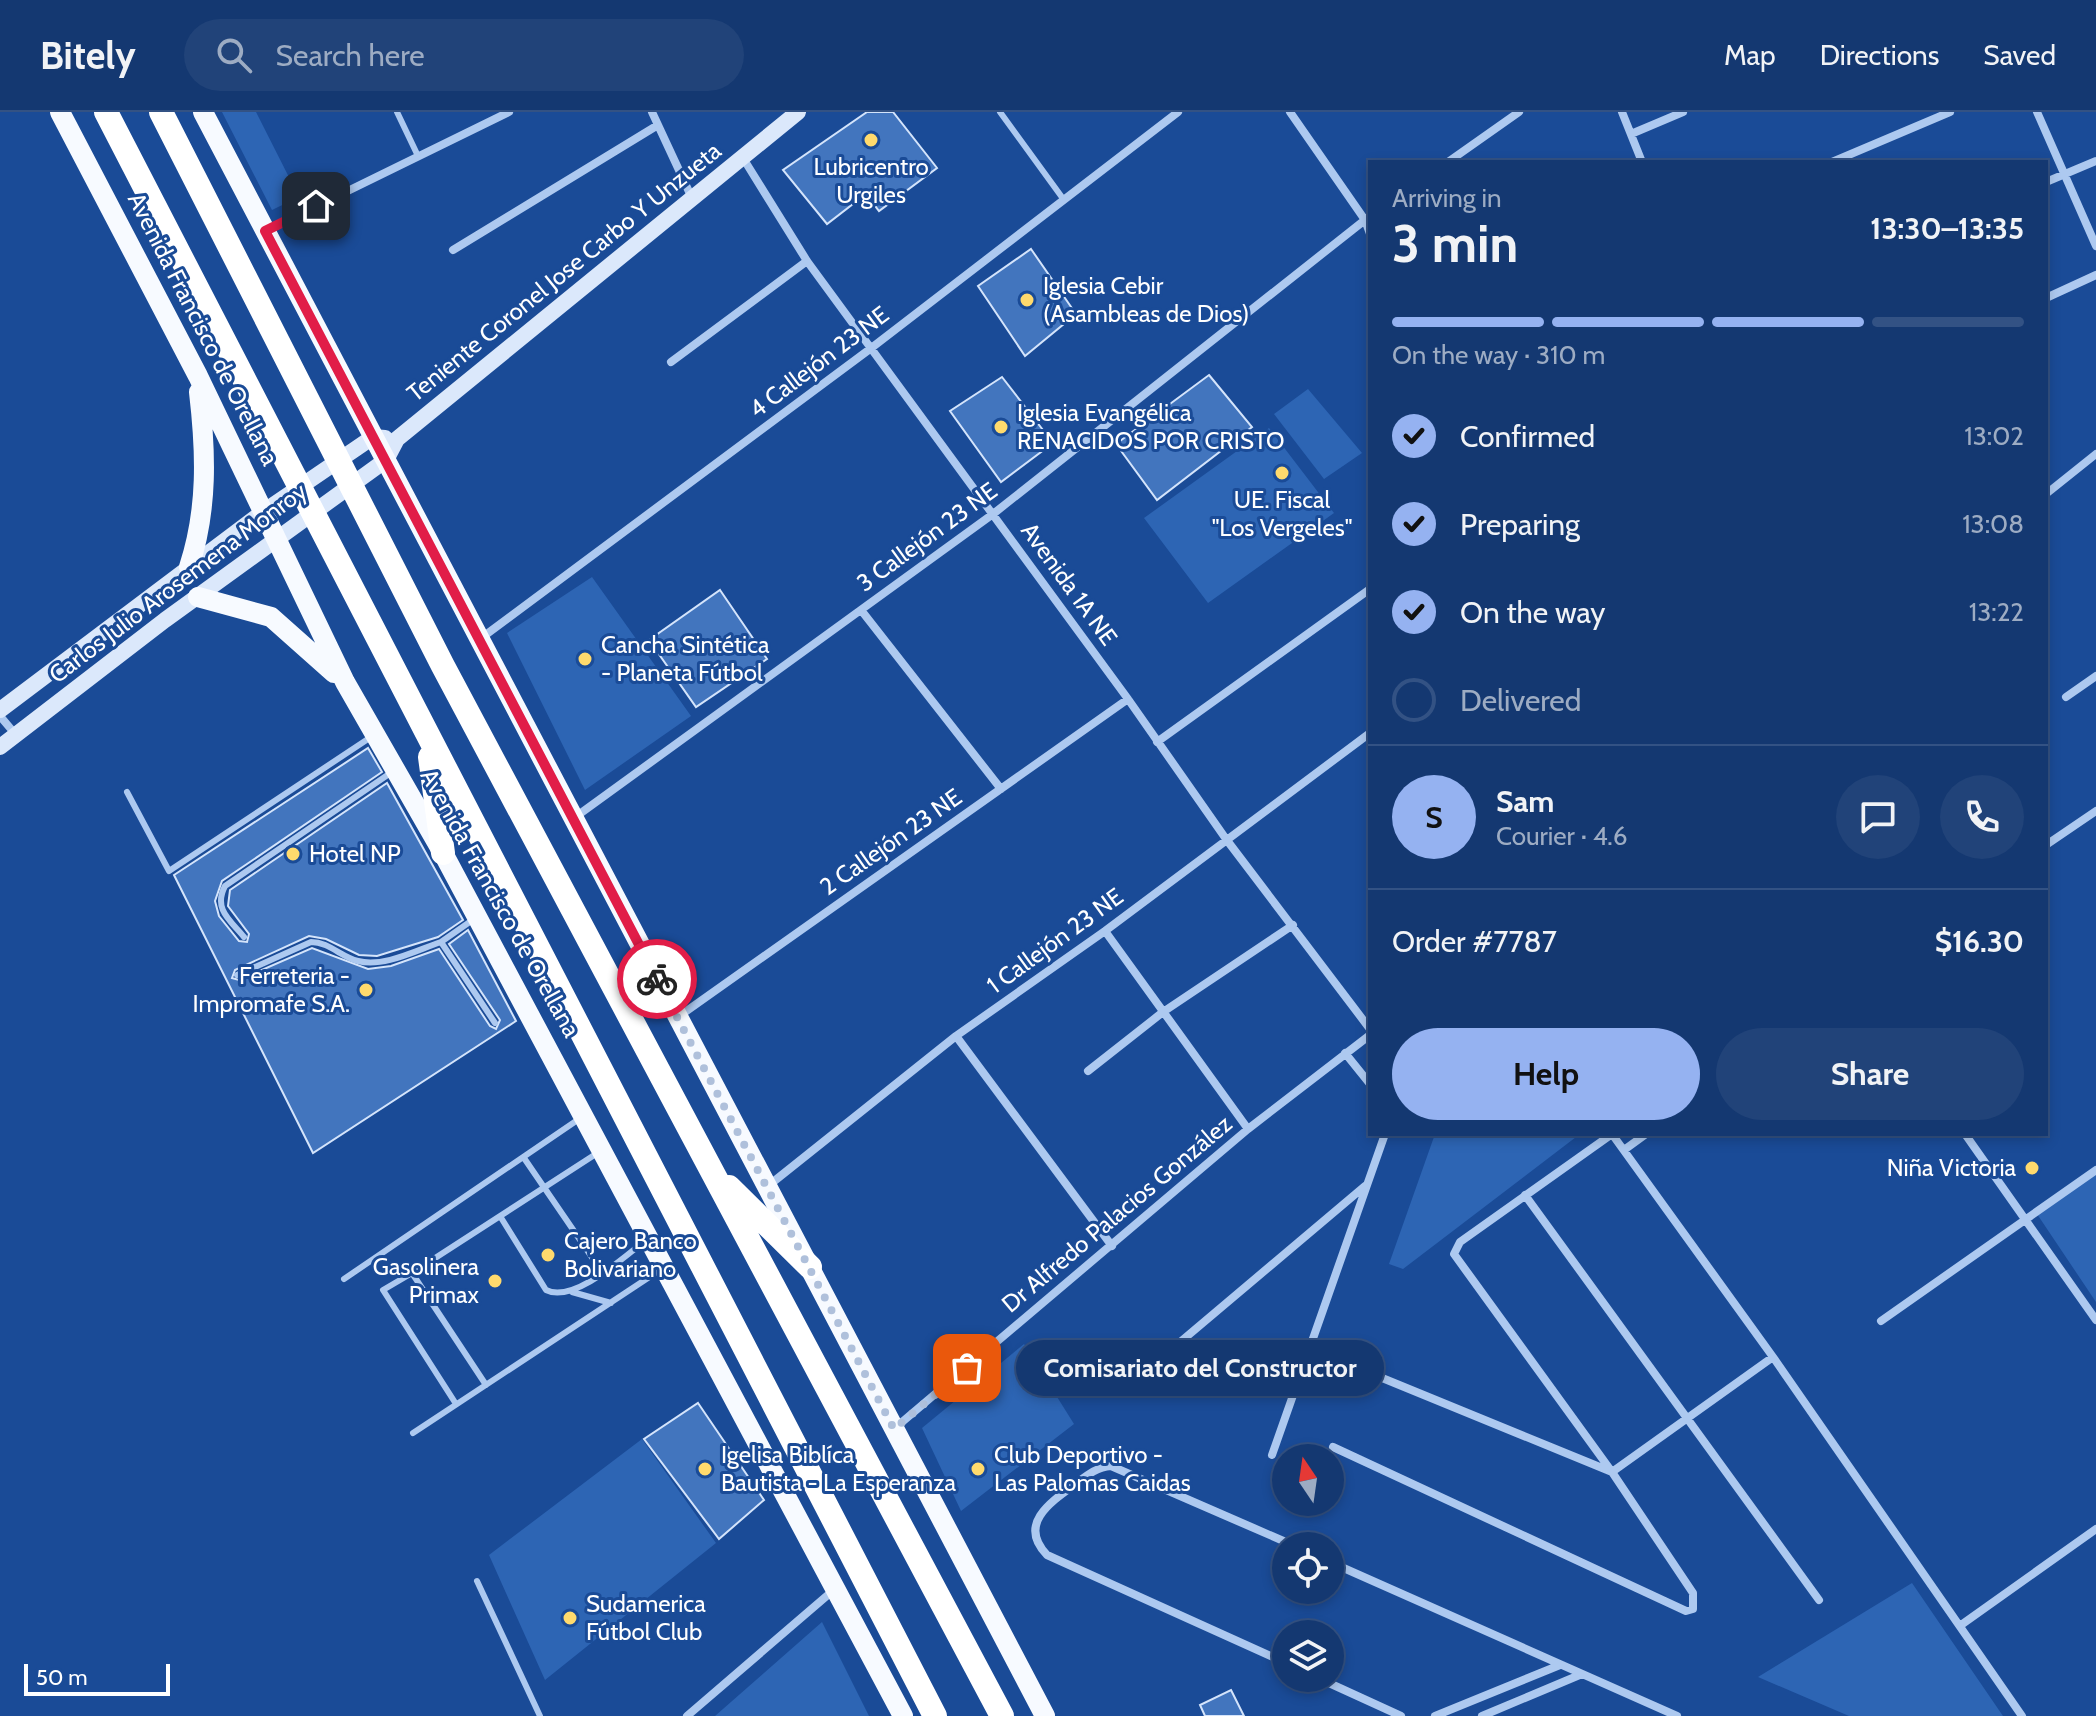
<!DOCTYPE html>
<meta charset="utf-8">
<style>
:root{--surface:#143871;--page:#214379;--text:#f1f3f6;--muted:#9dacc3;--line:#335284;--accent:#95b2f1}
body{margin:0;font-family:Cabin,sans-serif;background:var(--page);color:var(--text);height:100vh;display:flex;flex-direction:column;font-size:30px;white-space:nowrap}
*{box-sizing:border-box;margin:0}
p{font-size:26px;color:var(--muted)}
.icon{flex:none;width:44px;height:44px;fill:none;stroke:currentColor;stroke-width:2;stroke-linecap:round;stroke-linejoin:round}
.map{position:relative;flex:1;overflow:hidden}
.side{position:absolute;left:1368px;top:48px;width:680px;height:976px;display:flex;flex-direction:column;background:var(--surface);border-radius:0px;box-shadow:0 4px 12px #0003,0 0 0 2px var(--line)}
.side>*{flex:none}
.needle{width:52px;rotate:347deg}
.buttons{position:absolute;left:1272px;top:1332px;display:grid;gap:16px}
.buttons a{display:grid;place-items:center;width:72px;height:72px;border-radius:50%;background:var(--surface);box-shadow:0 4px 12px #0003,0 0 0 2px var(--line);font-size:40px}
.scale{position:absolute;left:24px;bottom:20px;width:146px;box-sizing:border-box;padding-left:8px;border:4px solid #fff;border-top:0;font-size:22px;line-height:28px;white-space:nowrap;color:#fff;-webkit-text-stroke:6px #1a4b97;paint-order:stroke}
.pin{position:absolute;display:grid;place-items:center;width:68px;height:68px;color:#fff;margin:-34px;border-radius:16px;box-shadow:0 4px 12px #0006}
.courier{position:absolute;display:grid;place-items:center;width:80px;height:80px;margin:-40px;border:6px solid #e11d48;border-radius:50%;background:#fff;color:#222;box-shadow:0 2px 10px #0007}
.bubble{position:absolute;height:56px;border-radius:28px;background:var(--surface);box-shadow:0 4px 12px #0003,0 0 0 2px var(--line);font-size:26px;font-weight:700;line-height:56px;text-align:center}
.head em{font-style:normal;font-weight:700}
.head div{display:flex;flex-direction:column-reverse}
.head{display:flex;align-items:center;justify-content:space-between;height:136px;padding:0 24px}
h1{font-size:52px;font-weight:700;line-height:60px}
.bar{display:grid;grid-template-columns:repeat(4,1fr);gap:12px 8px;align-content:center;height:96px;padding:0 24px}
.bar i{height:10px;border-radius:6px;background:var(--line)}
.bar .selected{background:var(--accent)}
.bar p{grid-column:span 4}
.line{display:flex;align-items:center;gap:20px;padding:0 24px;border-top:2px solid var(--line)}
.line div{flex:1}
.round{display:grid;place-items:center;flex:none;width:84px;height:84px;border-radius:42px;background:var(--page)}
ol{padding:0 24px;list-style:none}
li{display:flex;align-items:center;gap:24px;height:88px}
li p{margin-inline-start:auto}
li .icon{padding:8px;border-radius:50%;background:var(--accent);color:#111;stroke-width:4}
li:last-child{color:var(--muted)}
li i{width:44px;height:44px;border:4px solid var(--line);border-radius:50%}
.primary-button{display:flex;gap:16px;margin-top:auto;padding:16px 24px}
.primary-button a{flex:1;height:92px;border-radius:48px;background:var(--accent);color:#111;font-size:32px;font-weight:700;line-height:92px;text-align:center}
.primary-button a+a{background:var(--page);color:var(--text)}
header{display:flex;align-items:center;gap:48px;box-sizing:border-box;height:112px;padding:0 40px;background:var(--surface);border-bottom:2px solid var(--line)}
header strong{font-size:38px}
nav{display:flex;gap:44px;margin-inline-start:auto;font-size:28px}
.search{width:560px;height:72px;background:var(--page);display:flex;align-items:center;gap:20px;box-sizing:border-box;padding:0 28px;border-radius:44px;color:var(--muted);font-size:30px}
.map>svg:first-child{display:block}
.green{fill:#2d65b4}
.building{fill:#4275be;stroke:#d4e4fb;stroke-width:2}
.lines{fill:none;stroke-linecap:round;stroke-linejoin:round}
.lane{stroke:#adc9f0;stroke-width:6}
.street{stroke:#adc9f0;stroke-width:8}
.secondary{stroke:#dbe8fb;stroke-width:16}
.primary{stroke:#f7faff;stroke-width:20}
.highway{stroke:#fff;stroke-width:24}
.done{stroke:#afc0db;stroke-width:8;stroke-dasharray:0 14.4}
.route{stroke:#e11d48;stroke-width:10}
.poi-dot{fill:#ffda6d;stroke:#1a4b97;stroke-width:3}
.labels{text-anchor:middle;stroke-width:6;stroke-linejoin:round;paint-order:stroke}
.poi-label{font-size:24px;fill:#fff;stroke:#1a4b97;text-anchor:start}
.street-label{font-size:24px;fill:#fff;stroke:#1a4b97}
</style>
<header>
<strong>Bitely</strong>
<div class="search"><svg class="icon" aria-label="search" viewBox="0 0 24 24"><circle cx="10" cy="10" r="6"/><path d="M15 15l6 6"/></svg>Search here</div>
<nav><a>Map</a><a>Directions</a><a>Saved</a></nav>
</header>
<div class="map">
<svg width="2096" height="1604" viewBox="0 0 2096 1604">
<rect width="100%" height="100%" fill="#1a4b97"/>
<path class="green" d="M 222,0 L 256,0 L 299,85 L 272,98 Z
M 1308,277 L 1362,341 L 1324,367 L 1274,302 Z
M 1269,316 L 1334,401 L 1208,491 L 1144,406 Z
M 592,465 L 691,604 L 585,678 L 507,521 Z
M 1435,1022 L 1580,1022 L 1403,1157 L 1389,1152 Z
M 2096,1058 L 2096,1190 L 2035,1099 Z
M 1024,1232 L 1074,1312 L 961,1399 L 922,1316 Z
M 642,1327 L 716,1431 L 545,1568 L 489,1443 Z
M 1912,1471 L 2003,1604 L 1849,1604 L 1758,1565 Z
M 822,1510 L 869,1604 L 715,1604 Z"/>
<path class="building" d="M 867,0 L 893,0 L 937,56 L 879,99 L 866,82 L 827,112 L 783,58 Z
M 1031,137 L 1076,202 L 1025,244 L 978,174 Z
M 1209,263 L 1252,315 L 1157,388 L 1116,332 Z
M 1002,265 L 1053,331 L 1001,370 L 950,299 Z
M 720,478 L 767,547 L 696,595 L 649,528 Z
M 368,636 L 382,660 L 222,769 L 215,789 L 219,804 L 239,829 L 247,830 L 249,822 L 228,794 L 230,778 L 387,671 L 463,808 L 438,825 L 377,844 L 359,843 L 326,827 L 309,824 L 235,858 L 232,866 L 239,868 L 312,836 L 368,857 L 391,854 L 439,837 L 490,914 L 496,917 L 500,908 L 449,832 L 468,818 L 516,909 L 313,1041 L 174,763 Z
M 698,1291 L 764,1388 L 719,1427 L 644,1327 Z
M 1231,1578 L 1244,1604 L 1205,1604 L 1200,1593 Z"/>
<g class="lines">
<path class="lane" d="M 397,0 L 418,44
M 1000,0 L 1064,88
M 127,680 L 169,759 L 371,625
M 474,807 L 441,830 L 495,911
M 244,825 C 230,808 213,797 225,774 L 392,660
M 237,863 L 311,830 C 329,830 341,845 358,849 C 383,856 417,838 441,830
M 524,1046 L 602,1160
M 500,1104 L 546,1178 C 573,1192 624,1145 646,1128
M 412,1161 L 383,1178 L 456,1292
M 344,1167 L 579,1007
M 572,1180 L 611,1191
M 486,1273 L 412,1161 L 599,1040
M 413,1321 L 660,1158
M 477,1469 L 540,1604"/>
<path class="street" d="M 652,0 L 691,84
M 1290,0 L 1365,108 L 1370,122
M 1622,0 L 1642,50
M 2037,0 L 2096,134
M 1631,22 L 1683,0
M 743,46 L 807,149 L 1128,587 L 1226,727 L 1370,917
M 1448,50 L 1519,0
M 1832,50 L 1950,0
M 2046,70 L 2096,49
M 266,119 L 509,0
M 453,138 L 658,13
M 2046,186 L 2096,163
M 671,250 L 807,149
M 2046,382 L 2096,342
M 861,498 L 1001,677
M 480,527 L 870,237 L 1178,0
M 2066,585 L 2096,564
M 0,604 L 16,623
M 1157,630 L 1370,477
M 574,706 L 993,402 L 1370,104
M 2046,733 L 2096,699
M 1105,819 L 1248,1017
M 678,905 L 1128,587
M 956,924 L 1112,1134
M 1345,941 L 1370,972
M 1088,959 L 1163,900 L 1293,813
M 1612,1022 L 1773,1245 L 2022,1604
M 1965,1022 L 2096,1208
M 1624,1038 L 1646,1022
M 768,1074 L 956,924 L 1105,819 L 1370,621
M 1525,1083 L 1819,1488
M 1881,1209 L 2096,1058
M 1370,1261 L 1612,1360
M 1121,1280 L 1365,1074
M 895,1316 L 1248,1017 L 1370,923
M 1333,1335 L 1686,1499 L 1693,1497 L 1693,1481 L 1612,1360 L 1454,1142 L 1460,1130 L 1612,1022
M 1272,1343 L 1385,1022
M 1612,1360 L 1773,1245
M 1330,1450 L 1677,1604
M 1961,1513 L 2096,1417
M 1286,1551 L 1047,1443 C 1018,1413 1049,1391 1073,1374 C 1085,1365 1096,1355 1111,1354 L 1295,1434
M 1318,1566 L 1401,1604
M 687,1604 L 836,1476
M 1435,1604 L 1560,1553
M 1482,1604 L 1582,1562"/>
<path class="secondary" d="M 0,598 L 263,400 L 373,325 L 385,326
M 0,635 L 165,508 L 386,348 L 397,327 L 798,0"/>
<path class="primary" d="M 60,0 L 198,264 L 345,570 L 443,741 L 903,1604
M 203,0 L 1045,1604
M 189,455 C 208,397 206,340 199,280
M 198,485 L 271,505 L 334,561"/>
<path class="highway" d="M 106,0 L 935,1604
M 161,0 L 443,554 L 1002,1604
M 430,645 L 443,741
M 729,1075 L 810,1155"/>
</g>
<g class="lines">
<path class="done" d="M 657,867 L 894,1317 L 967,1256"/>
<path class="route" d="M 316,94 L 265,119 L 657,867"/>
</g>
<g class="poi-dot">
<circle cx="871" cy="28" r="8"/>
<circle cx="1027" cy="188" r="8"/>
<circle cx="1001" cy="315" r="8"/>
<circle cx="1282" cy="361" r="8"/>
<circle cx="585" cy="547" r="8"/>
<circle cx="293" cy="742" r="8"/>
<circle cx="366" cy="878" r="8"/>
<circle cx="2032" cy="1056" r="8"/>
<circle cx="548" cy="1143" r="8"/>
<circle cx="495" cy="1169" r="8"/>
<circle cx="705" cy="1357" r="8"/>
<circle cx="978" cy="1357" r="8"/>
<circle cx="570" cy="1506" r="8"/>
</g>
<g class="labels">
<g class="poi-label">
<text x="871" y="63" text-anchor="middle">Lubricentro<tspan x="871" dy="28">Urgiles</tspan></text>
<text x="1043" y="182">Iglesia Cebir<tspan x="1043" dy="28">(Asambleas de Dios)</tspan></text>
<text x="1017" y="309">Iglesia Evangélica<tspan x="1017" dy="28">RENACIDOS POR CRISTO</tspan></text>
<text x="1282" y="396" text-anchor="middle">UE. Fiscal<tspan x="1282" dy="28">"Los Vergeles"</tspan></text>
<text x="601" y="541">Cancha Sintética<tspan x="601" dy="28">- Planeta Fútbol</tspan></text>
<text x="309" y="750">Hotel NP</text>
<text x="350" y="872" text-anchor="end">Ferreteria -<tspan x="350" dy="28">Impromafe S.A.</tspan></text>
<text x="2016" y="1064" text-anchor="end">Niña Victoria</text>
<text x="564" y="1137">Cajero Banco<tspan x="564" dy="28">Bolivariano</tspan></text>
<text x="479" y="1163" text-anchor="end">Gasolinera<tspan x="479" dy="28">Primax</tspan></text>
<text x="721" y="1351">Igelisa Biblíca<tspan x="721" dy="28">Bautista - La Esperanza</tspan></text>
<text x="994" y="1351">Club Deportivo -<tspan x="994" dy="28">Las Palomas Caidas</tspan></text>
<text x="586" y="1500">Sudamerica<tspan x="586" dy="28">Fútbol Club</tspan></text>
</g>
<g class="street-label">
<text transform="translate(564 160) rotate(-39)" y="8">Teniente Coronel Jose Carbo Y Unzueta</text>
<text transform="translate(203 217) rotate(63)" y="8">Avenida Francisco de Orellana</text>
<text transform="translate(819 250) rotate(-37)" y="8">4 Callejón 23 NE</text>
<text transform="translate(927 425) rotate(-36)" y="8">3 Callejón 23 NE</text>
<text transform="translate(178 471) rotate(-37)" y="8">Carlos Julio Arosemena Monroy</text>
<text transform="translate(1069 472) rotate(54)" y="8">Avenida 1A NE</text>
<text transform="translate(891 730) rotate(-35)" y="8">2 Callejón 23 NE</text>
<text transform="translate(500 791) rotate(61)" y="8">Avenida Francisco de Orellana</text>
<text transform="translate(1055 829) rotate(-36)" y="8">1 Callejón 23 NE</text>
<text transform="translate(1117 1102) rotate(-40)" y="8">Dr Alfredo Palacios González</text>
</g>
</g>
</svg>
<div class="buttons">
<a><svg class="needle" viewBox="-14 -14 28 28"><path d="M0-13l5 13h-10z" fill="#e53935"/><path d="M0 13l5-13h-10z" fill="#9dacc3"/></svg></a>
<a><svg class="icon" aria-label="locate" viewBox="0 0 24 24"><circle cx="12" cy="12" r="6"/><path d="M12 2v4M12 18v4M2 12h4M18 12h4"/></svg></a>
<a><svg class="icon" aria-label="layers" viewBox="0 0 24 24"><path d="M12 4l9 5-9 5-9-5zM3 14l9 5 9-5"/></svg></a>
</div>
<div class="scale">50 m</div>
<div class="pin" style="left:967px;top:1256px;background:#ea580c"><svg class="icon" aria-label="bag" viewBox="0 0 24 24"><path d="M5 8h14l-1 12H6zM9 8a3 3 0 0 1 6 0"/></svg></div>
<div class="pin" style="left:316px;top:94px;background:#1f2937"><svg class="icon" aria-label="home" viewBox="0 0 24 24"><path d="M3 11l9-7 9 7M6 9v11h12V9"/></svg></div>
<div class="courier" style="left:657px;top:867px"><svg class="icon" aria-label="bike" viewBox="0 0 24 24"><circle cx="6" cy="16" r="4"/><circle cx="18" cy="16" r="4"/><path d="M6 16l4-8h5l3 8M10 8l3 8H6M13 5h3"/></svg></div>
<div class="bubble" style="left:1016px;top:1228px;width:368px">Comisariato del Constructor</div>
<section class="side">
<div class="head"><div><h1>3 min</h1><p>Arriving in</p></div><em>13:30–13:35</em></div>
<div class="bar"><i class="selected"></i><i class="selected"></i><i class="selected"></i><i></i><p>On the way · 310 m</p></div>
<ol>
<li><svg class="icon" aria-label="check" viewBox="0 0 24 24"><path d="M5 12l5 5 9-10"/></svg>Confirmed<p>13:02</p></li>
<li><svg class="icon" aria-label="check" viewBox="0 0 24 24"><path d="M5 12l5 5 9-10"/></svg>Preparing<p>13:08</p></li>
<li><svg class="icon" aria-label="check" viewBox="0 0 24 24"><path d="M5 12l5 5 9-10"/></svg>On the way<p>13:22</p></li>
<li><i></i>Delivered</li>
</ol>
<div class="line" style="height:144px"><b class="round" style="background:var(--accent);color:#111">S</b><div><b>Sam</b><p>Courier · 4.6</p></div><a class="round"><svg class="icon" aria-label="chat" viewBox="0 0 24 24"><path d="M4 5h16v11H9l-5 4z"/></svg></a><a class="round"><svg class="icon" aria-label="phone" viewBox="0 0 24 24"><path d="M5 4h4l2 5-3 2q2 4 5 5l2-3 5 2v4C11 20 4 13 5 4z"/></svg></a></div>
<div class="line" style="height:104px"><div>Order #7787</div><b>$16.30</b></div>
<div class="primary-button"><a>Help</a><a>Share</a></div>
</section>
</div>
